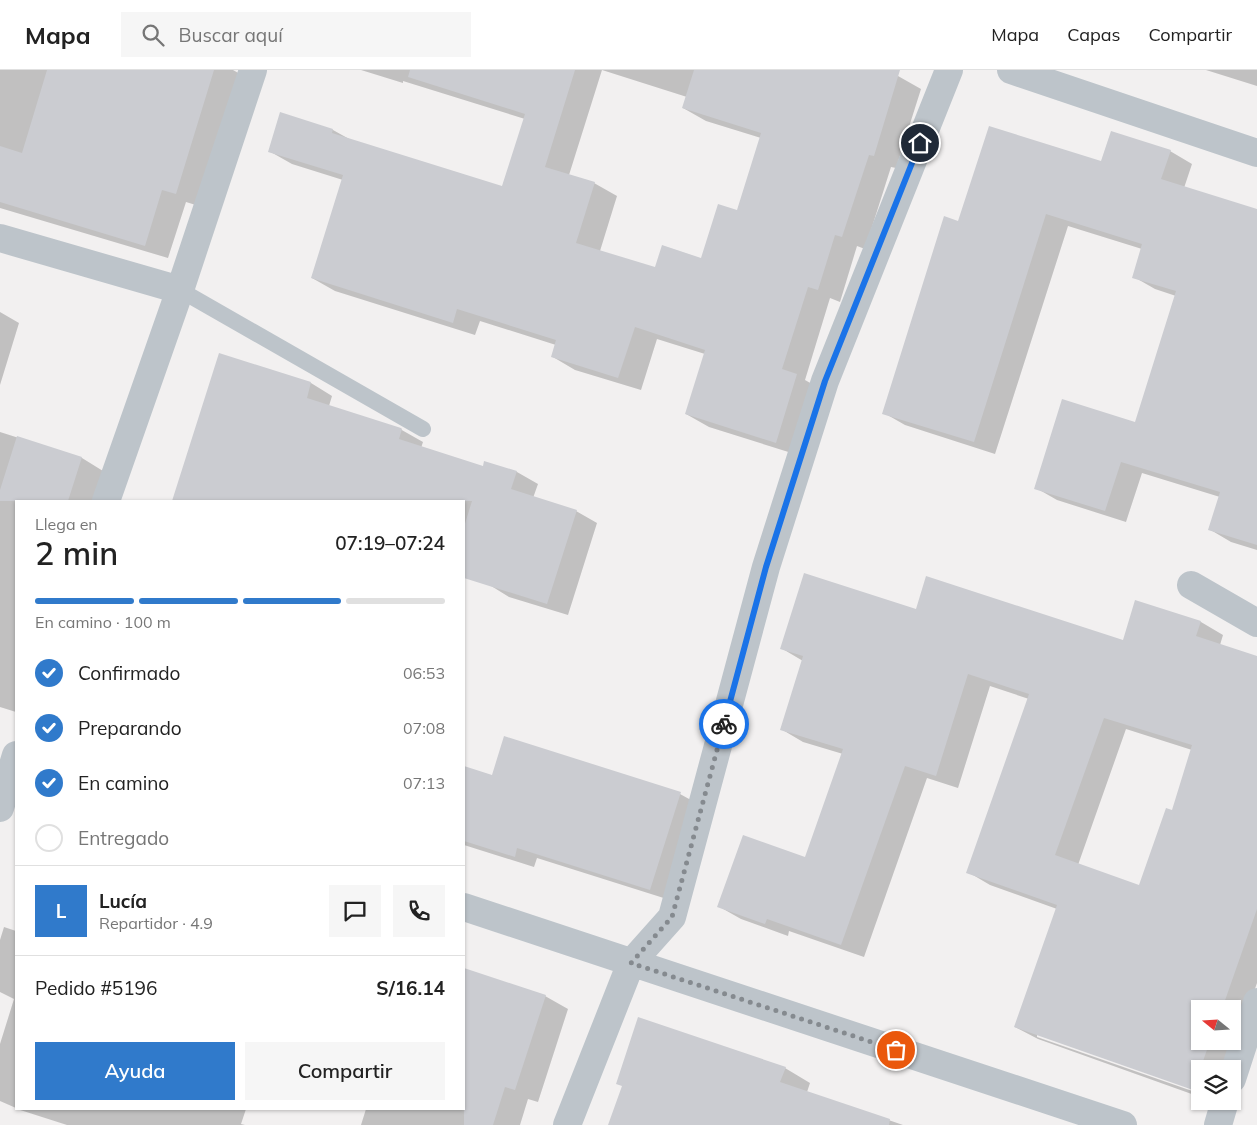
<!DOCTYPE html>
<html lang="es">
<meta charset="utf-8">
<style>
:root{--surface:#fff;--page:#f6f6f6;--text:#222;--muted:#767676;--line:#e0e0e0;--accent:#307acb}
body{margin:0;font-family:Mulish,sans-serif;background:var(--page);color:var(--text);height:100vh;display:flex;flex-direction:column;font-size:19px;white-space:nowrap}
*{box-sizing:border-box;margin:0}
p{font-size:16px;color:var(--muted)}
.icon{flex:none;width:28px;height:28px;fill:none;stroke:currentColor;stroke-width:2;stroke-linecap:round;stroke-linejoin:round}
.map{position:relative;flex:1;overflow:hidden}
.sheet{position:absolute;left:15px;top:430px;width:450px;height:610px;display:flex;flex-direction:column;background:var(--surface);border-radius:0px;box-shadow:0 1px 4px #0004}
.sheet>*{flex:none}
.needle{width:32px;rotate:288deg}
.buttons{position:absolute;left:1191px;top:930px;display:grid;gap:10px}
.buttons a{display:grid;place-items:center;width:50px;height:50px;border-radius:0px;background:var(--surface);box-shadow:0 1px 4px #0004;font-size:25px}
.pin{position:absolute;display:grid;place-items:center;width:42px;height:42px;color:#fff;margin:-21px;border:2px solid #fff;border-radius:50%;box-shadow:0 1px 5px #0007}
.courier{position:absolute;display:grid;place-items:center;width:50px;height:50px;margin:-25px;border:4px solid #1a73e8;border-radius:50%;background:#fff;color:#222;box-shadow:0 1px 6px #0007}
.head em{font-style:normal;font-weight:600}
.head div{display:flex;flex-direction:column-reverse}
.head{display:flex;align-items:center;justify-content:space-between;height:85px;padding:0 20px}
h1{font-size:32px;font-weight:600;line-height:38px}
.bar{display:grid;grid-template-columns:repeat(4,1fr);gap:8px 5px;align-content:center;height:60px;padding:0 20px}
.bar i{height:6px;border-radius:4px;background:var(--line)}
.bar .current{background:var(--accent)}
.bar p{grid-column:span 4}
.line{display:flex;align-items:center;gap:12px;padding:0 20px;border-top:1px solid var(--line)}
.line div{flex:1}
.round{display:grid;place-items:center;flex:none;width:52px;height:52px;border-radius:0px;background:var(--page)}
ol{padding:0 20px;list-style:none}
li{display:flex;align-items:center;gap:15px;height:55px}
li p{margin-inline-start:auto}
li .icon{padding:5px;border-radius:50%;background:var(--accent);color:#fff;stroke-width:4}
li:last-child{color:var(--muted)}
li i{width:28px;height:28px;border:2px solid var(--line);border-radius:50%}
.primary-button{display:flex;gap:10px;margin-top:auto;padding:10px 20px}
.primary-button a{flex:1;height:58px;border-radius:0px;background:var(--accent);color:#fff;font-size:20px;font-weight:600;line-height:58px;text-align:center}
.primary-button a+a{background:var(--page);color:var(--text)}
header{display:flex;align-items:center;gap:30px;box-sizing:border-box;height:70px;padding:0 25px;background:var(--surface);border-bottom:1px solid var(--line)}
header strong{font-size:24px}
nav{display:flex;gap:28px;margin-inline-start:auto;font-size:18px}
.search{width:350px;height:45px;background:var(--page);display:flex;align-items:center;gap:12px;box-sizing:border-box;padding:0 18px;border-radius:0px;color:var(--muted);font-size:19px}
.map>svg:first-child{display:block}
.shadow{fill:#0003;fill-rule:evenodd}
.building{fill:#cbccd1;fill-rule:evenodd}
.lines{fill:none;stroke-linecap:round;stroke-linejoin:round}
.service{stroke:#bdc4ca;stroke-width:16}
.minor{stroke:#bdc4ca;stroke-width:28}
.done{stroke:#858a8f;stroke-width:5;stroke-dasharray:0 9}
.route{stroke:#1a73e8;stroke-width:6}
</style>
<header>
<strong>Mapa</strong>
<div class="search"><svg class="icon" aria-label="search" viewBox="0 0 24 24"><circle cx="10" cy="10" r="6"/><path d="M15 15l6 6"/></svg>Buscar aquí</div>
<nav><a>Mapa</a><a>Capas</a><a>Compartir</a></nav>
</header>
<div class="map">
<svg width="1257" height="1055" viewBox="0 0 1257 1055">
<rect width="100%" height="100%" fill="#f2f0f0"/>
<path class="shadow" d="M 0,0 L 233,0 L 240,4 L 199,136 L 186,132 L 168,188 L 0,138 Z
M 361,0 L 880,0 L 898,6 L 921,19 L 896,98 L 891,97 L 865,179 L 857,176 L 840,232 L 830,228 L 805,310 L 819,318 L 798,385 L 709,357 L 686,344 L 705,284 L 657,269 L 641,320 L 575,300 L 553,287 L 556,275 L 480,251 L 475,265 L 335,221 L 312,208 L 343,110 L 292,94 L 269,81 L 281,44 L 333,60 L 351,70 L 502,118 L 525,49 L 403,11 L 403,13 ZM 602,0 L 687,27 L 683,38 L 706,51 L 761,68 L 738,141 L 702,190 L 655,199 L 600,181 L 617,126 L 594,113 L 569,105 Z
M 1206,0 L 1257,0 L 1257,16 Z
M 1170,81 L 1192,94 L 1184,118 L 1257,141 L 1257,480 L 1231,472 L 1209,459 L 1220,427 L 1142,403 L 1126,452 L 1057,430 L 1036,418 L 1136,354 L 1176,226 L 1155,219 L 1134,207 L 1142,179 L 1068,156 L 995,384 L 905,355 L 884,343 L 959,152 L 1102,93 Z
M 0,242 L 19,253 L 0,315 Z
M 220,285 L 311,313 L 332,326 L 329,336 L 400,359 L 423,372 L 421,378 L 484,397 L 517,402 L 538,414 L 533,428 L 576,441 L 597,453 L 568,545 L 509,527 L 488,514 L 500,478 L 464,466 L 464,431 L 174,431 Z
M 0,362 L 82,388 L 103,401 L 93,431 L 16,431 L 16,642 L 0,637 Z
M 1136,532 L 1201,552 L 1223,565 L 1220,575 L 1257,587 L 1257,913 L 1227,999 L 1200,999 L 1200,1027 L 1038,969 L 1015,957 L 1057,839 L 990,815 L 968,802 L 1029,629 L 990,616 L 958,718 L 927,708 L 864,887 L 789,861 L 788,866 L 741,849 L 718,836 L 806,788 L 843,684 L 803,672 L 781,659 L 803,591 L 781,578 L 917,540 L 1124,572 ZM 1126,659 L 1192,680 L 1173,742 L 1140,817 L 1078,795 ZM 1200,939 L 1232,939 L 1232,971 L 1200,971 ZM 1037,964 L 1199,1021 L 1198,1023 L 1037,967 Z
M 464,697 L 493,706 L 680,724 L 700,735 L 670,830 L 537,788 L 534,797 L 464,775 Z
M 4,857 L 16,861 L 16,1038 L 0,1031 L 0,974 L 14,929 L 0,922 L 0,870 Z
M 464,900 L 545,926 L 568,939 L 538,1032 L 528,1029 L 520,1055 L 361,1055 L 366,1039 L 464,1039 Z
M 785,998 L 810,1013 L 807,1022 L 903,1055 L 610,1055 Z
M 17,1039 L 246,1039 L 241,1054 L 245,1055 L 67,1055 Z"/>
<path class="building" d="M 47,0 L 214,0 L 176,124 L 162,120 L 145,176 L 0,132 L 0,76 L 22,83 Z
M 410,0 L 575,0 L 545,97 L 595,112 L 576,173 L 655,197 L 662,175 L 701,188 L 718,134 L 737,140 L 761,63 L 682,38 L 694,0 L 900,0 L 874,86 L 869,85 L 842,167 L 835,165 L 818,220 L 808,217 L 782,299 L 797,304 L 776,373 L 685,344 L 705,280 L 635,257 L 618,308 L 551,287 L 556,270 L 457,239 L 453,253 L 311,208 L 343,105 L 268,82 L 280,42 L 333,59 L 332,63 L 502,116 L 525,44 L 408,7 Z
M 989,56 L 1101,91 L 1111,61 L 1171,80 L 1161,109 L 1257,139 L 1257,475 L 1208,460 L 1220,422 L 1121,392 L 1105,441 L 1034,419 L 1062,329 L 1135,352 L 1176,221 L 1132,208 L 1142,174 L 1046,144 L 974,372 L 882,344 L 944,146 L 958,151 Z
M 219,283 L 311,312 L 307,328 L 401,358 L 402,359 L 399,369 L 483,396 L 484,391 L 517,401 L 511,419 L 577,440 L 547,534 L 464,508 L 464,457 L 472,431 L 172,431 Z
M 17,366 L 82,387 L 68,431 L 0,431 L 0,420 Z
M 804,503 L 916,539 L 926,506 L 1123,570 L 1135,530 L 1201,551 L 1196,566 L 1257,586 L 1257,839 L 1222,939 L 1200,939 L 1200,971 L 1210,971 L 1193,1020 L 1014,957 L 1057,835 L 966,803 L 1029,624 L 968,604 L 936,706 L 905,696 L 841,875 L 767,849 L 765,854 L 717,837 L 743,765 L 805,787 L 843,679 L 780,660 L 803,586 L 780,579 ZM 1104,648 L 1192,675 L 1172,740 L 1166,738 L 1139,815 L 1055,785 Z
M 504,666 L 681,722 L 650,820 L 517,778 L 515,787 L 464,771 L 464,696 L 492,705 Z
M 464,898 L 546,925 L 515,1020 L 505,1017 L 493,1055 L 464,1055 Z
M 638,947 L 786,997 L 780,1012 L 890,1049 L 889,1055 L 608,1055 L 622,1016 L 616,1014 Z"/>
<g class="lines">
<path class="service" d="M 180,220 L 423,359"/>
<path class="minor" d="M 1011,0 L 1257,83
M 0,168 L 180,220
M 106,431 L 180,220 L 253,0
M 1191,515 L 1257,553
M 0,738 L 16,685
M 464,837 L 1123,1055
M 1232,1009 L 1257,932
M 567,1055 L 631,893 L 672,847 L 766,497 L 825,311 L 949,0
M 1218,1055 L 1225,1031"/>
</g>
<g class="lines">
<path class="done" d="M 724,654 L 672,847 L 631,893 L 896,980"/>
<path class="route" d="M 724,654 L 766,497 L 825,311 L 920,73"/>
</g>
</svg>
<div class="buttons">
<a><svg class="needle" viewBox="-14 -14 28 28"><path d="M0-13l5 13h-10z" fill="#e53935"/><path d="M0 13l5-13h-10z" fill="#767676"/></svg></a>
<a><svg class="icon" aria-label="layers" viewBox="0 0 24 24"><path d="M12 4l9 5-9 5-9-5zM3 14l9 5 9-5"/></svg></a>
</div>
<div class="pin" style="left:896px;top:980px;background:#ea580c"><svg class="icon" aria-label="bag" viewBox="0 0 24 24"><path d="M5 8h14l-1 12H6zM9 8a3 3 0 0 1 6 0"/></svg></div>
<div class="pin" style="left:920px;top:73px;background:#1f2937"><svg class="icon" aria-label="home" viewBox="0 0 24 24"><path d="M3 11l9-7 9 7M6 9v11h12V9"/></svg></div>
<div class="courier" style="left:724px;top:654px"><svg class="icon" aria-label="bike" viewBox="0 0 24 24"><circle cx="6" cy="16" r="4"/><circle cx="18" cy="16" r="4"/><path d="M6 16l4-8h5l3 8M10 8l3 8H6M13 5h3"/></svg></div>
<section class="sheet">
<div class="head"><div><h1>2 min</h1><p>Llega en</p></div><em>07:19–07:24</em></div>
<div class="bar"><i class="current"></i><i class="current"></i><i class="current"></i><i></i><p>En camino · 100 m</p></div>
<ol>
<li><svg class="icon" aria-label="check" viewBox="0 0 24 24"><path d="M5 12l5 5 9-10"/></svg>Confirmado<p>06:53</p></li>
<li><svg class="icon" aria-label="check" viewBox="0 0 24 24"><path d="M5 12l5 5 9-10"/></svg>Preparando<p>07:08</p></li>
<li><svg class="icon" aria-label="check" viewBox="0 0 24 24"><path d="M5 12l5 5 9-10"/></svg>En camino<p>07:13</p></li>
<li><i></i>Entregado</li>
</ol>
<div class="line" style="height:90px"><b class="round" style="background:var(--accent);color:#fff">L</b><div><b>Lucía</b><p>Repartidor · 4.9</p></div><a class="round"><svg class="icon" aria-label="chat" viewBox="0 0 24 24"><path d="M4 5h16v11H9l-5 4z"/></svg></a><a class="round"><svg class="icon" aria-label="phone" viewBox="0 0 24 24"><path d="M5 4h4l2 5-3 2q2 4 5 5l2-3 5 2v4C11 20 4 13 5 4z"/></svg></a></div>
<div class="line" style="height:65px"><div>Pedido #5196</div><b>S/16.14</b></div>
<div class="primary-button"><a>Ayuda</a><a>Compartir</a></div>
</section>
</div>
